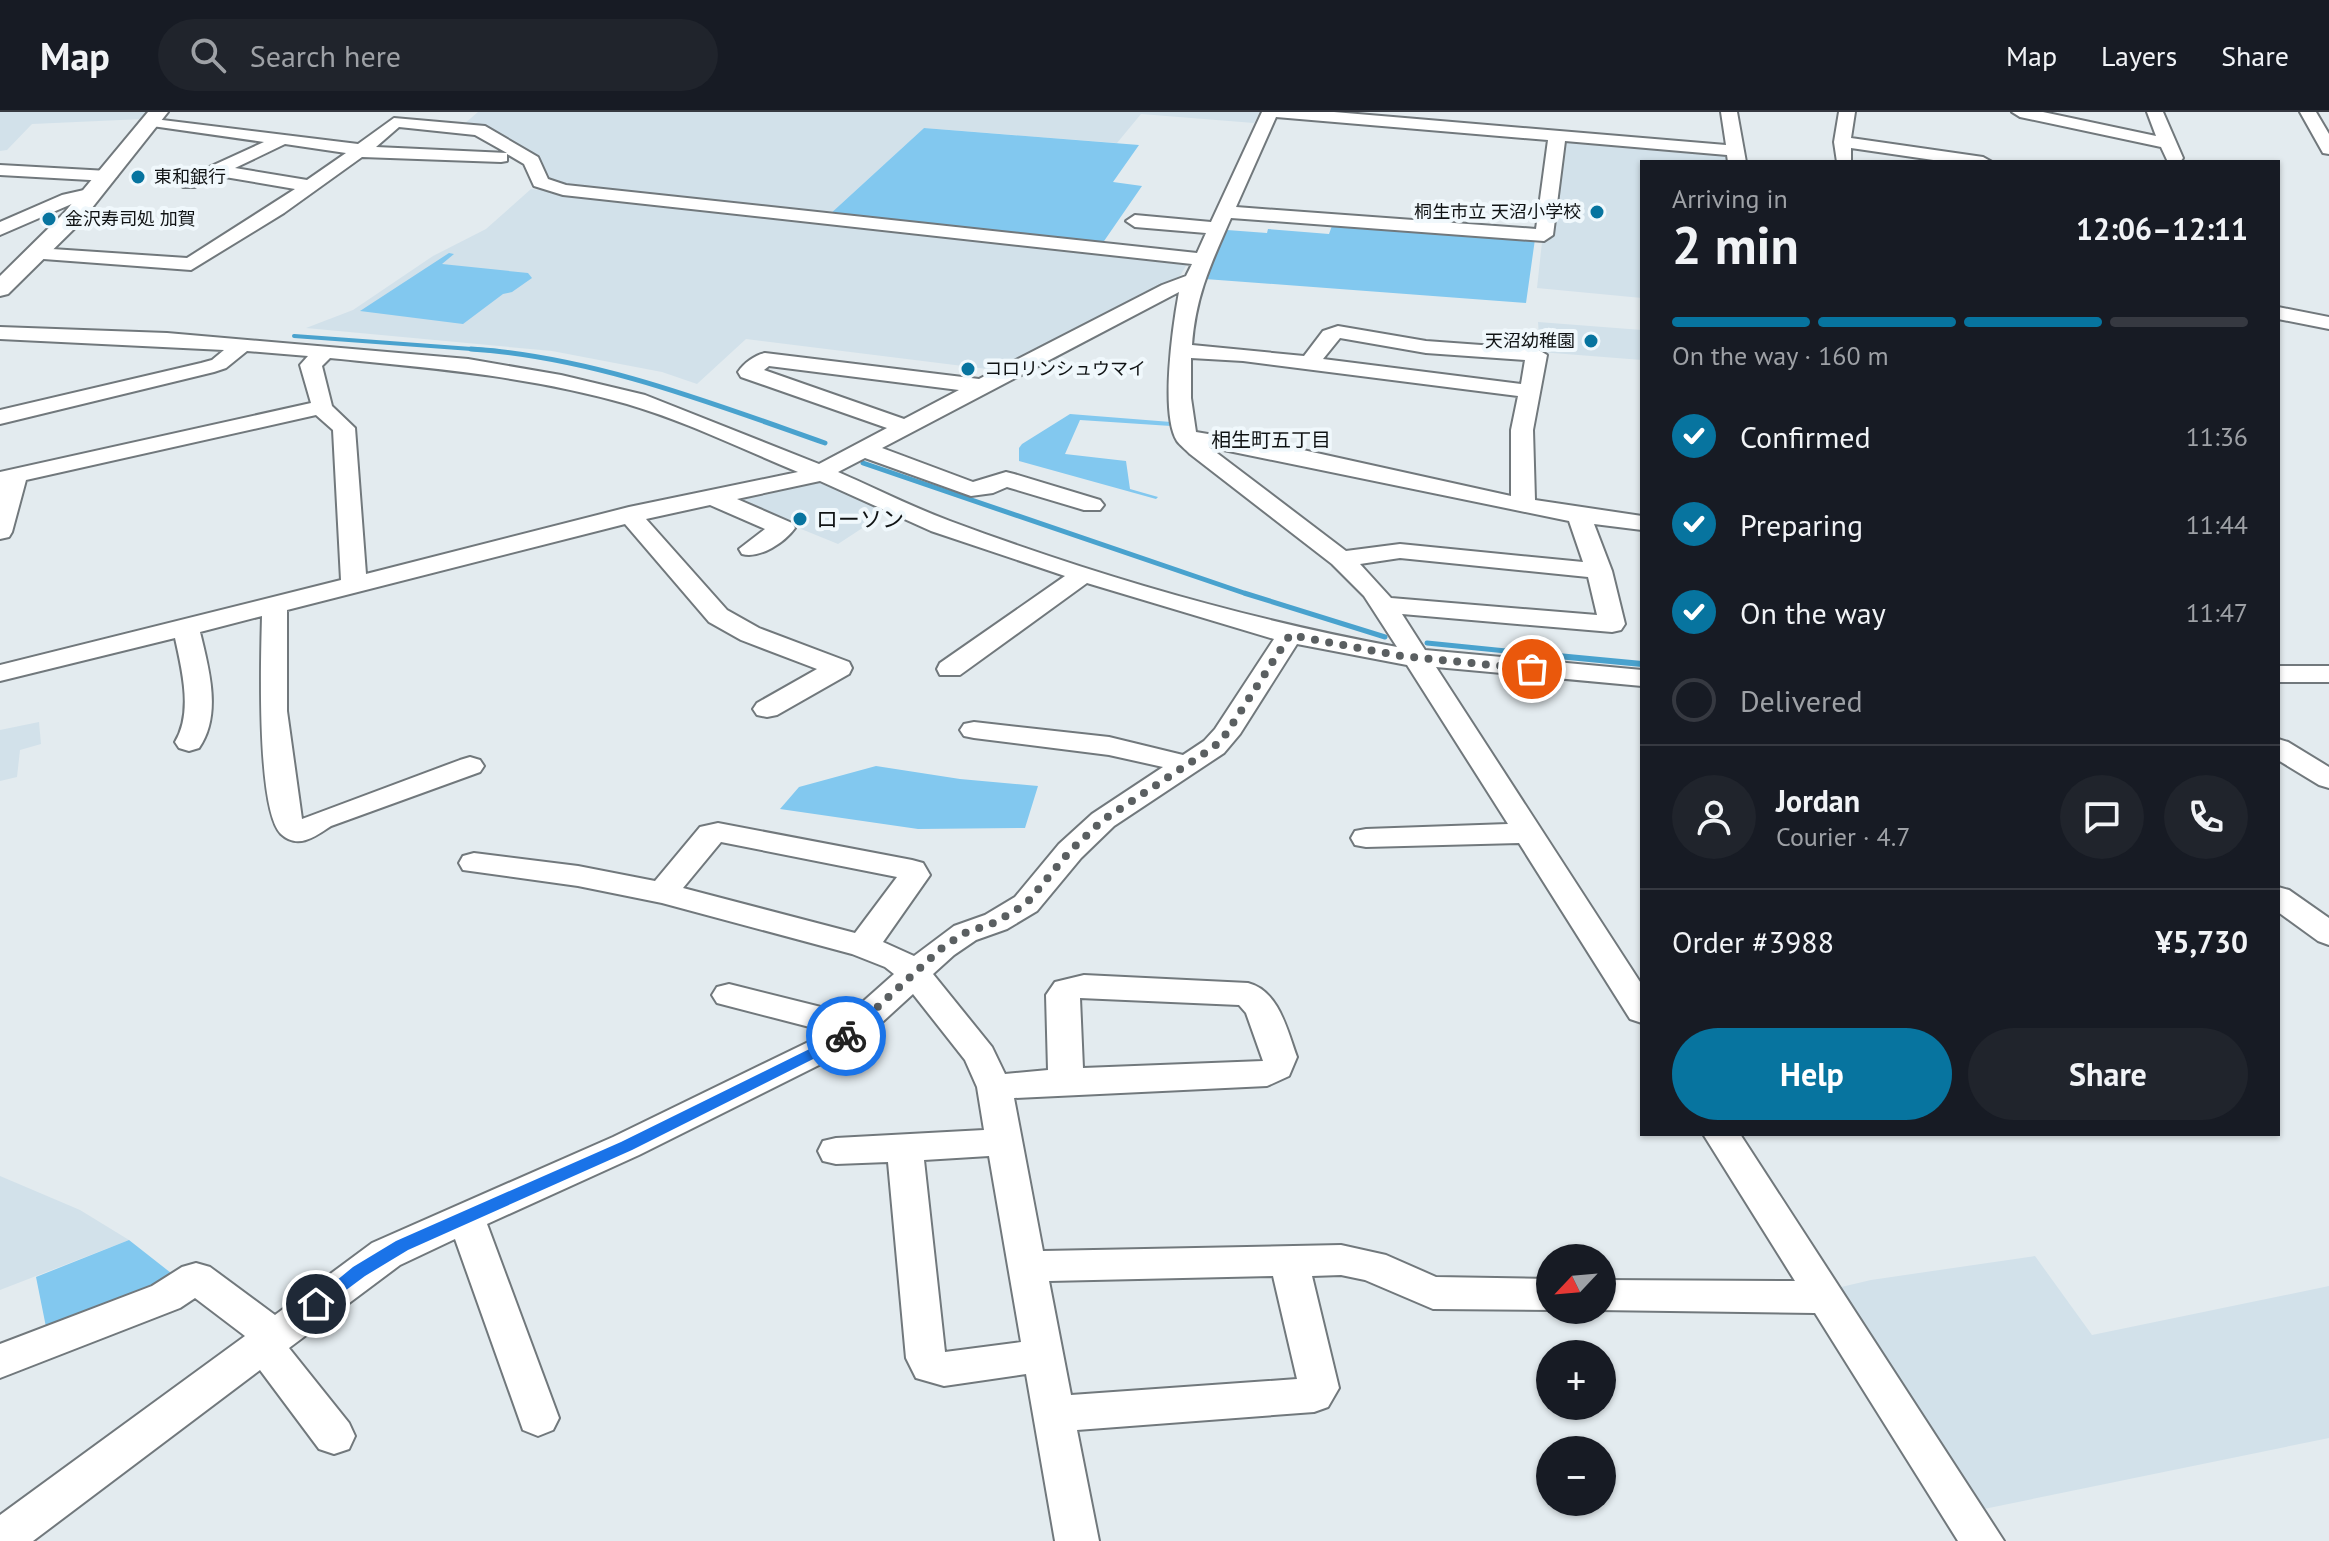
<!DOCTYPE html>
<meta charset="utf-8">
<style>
:root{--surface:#171b24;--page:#20242c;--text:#f1f3f6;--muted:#9ea1a6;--line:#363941;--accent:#07749f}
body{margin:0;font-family:"PT Sans","Noto Sans JP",sans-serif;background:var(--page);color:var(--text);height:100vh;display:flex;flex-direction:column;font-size:30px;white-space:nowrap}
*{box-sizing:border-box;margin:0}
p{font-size:26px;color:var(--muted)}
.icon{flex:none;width:44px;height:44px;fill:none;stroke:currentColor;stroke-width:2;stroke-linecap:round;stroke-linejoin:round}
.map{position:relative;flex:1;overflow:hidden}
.panel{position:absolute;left:1640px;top:48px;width:640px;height:976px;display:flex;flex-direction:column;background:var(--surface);border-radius:0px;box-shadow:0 2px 6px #0004}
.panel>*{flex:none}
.needle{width:52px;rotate:244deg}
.buttons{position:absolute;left:1536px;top:1132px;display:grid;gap:16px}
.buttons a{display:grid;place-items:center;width:80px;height:80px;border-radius:50%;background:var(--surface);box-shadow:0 2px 6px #0004;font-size:40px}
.pin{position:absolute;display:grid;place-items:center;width:68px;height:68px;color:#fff;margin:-34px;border:4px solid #fff;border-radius:50%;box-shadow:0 2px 8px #0007}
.courier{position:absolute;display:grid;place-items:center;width:80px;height:80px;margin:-40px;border:6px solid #1a73e8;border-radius:50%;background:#fff;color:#222;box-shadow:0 2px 10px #0007}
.headline em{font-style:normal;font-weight:700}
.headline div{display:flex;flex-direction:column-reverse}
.headline{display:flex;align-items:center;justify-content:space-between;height:136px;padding:0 32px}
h1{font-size:52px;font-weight:700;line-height:60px}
.bar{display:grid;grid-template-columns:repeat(4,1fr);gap:12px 8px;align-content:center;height:96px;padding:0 32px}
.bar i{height:10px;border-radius:6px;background:var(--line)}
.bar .current{background:var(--accent)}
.bar p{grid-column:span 4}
.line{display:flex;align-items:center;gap:20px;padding:0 32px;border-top:2px solid var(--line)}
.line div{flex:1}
.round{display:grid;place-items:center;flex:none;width:84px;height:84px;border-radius:42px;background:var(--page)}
ol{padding:0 32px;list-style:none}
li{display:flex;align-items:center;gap:24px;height:88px}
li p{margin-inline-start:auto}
li .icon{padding:8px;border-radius:50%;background:var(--accent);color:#fff;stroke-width:4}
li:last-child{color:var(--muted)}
li i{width:44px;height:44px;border:4px solid var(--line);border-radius:50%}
.button{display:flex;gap:16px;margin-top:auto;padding:16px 32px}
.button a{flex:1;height:92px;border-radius:48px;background:var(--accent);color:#fff;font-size:32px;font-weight:700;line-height:92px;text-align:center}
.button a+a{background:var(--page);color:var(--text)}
header{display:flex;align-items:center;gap:48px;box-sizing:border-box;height:112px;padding:0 40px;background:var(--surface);border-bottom:2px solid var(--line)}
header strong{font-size:38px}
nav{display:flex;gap:44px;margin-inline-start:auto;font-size:28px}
.search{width:560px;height:72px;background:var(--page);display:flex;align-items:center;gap:20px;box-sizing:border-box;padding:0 28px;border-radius:44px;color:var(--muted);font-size:30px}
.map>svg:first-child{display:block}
.built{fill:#d2e1ea}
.green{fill:#82c8ef}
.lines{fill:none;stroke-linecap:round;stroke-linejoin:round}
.stream-far2{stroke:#49a2ce;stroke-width:4}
.stream-far1{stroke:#49a2ce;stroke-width:5}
.stream{stroke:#49a2ce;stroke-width:6}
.minor-casing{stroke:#71787c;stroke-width:4}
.major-casing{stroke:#71787c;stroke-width:4}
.minor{fill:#fff;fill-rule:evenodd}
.major{fill:#fff;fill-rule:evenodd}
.route{fill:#1a73e8}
.done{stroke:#5a5f61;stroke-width:8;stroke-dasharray:0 14.4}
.poi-dot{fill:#07749f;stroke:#f0f8fc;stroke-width:3}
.labels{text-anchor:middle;stroke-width:8;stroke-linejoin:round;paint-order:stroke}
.far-poi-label{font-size:18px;fill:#101314;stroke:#f0f8fc;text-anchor:start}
.far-neighbourhood-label{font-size:20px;fill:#101314;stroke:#f0f8fc}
.poi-label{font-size:22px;fill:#101314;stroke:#f0f8fc;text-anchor:start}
</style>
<header>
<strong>Map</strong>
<div class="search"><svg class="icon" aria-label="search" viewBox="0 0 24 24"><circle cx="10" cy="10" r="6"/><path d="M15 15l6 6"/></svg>Search here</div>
<nav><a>Map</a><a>Layers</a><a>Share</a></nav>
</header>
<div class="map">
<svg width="2329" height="1429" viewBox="0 0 2329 1429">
<rect width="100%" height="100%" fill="#e3ebef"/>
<path class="built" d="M 0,0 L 147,0 L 143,7 L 32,12 L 7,38 L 0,39 Z
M 478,0 L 1260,0 L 1254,11 L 1141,2 L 1117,31 L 924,16 L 829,103 L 562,73 L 546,66 L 541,49 L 518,35 L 464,12 Z
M 1560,26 L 1727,41 L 1729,50 L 1642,50 L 1642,186 L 1537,176 L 1542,130 L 1549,129 Z
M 531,77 L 1183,149 L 1187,152 L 1180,164 L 995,258 L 746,227 L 697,272 L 662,260 L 552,239 L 306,216 L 353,198 L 433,144 L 486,117 Z
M 1538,210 L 1642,218 L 1642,248 L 1540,240 Z
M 814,369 L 830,370 L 890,398 L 838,432 L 728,387 Z
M 39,610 L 41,632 L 20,638 L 17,665 L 0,669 L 0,618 Z
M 0,1064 L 80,1098 L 129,1128 L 0,1178 Z
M 2035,1144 L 2092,1223 L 2329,1174 L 2329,1326 L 1984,1397 L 1837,1176 L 1871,1168 Z"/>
<path class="green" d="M 924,16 L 1139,33 L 1113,70 L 1142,74 L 1102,132 L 829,103 Z
M 1333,111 L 1535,127 L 1526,191 L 1205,167 L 1227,118 L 1267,121 L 1268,117 L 1329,122 Z
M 449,141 L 454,142 L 442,152 L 528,161 L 532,166 L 512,180 L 503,182 L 463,212 L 360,199 Z
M 1070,302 L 1171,310 L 1171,314 L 1080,308 L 1065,342 L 1126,349 L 1130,377 L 1158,385 L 1156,387 L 1019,349 L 1019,336 L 1022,332 Z
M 876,654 L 960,667 L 1038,674 L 1025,716 L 918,717 L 780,697 L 799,675 Z
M 129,1128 L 171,1161 L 158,1182 L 48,1225 L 36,1165 Z"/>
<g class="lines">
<path class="stream-far2" d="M 294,224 L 499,239"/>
<path class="stream-far1" d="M 471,237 C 593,245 711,291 825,331
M 863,351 L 1244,481 L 1385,525
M 1427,531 L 1546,543"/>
<path class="stream" d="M 1526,541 L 1642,552"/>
<g class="minor-casing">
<path id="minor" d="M 1262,0 L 1334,0 L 1726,33 L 1721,0 L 1737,0 L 1746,50 L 1728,50 L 1727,43 L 1565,29 L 1553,123 L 1544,129 L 1231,106 C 1211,152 1196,182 1192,233 L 1304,244 L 1323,219 L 1338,214 L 1426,229 L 1537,237 L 1547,243 L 1533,318 L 1535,388 L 1642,404 L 1642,418 L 1594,412 L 1612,459 L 1625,512 L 1621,518 L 1612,520 L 1402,502 L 1425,538 L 1642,558 L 1642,574 L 1436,555 L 1642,873 L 1642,911 L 1630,907 L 1519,731 L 1366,735 L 1355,733 L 1351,726 L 1355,719 L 1366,717 L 1508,712 L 1407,553 L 1297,532 L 1240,622 L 1224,641 L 1114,714 L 1081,746 L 1037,799 L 1007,817 L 976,828 L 954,843 L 933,862 L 992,935 L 1005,962 L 1048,958 L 1046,883 L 1055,870 L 1084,863 L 1248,871 C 1279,879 1287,918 1297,945 L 1289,964 L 1267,974 L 1014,986 L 1043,1139 L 1341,1133 L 1386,1143 L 1436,1165 L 1550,1167 L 1552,1198 L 1433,1197 L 1365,1168 L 1341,1163 L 1312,1164 L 1339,1276 L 1328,1295 L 1314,1300 L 1077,1318 L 1099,1429 L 1055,1429 L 1026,1262 L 944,1274 L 916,1266 L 906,1246 L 888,1050 L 836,1052 L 823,1049 L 818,1039 L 823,1029 L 836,1026 L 984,1018 L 977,975 L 965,948 L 913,882 L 855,935 L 639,1043 L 487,1112 L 559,1306 L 553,1318 L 538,1324 L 523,1318 L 455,1127 L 400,1153 L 289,1236 L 349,1311 L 355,1324 L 349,1337 L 334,1342 L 319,1337 L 260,1258 L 33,1429 L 0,1429 L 0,1403 L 245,1224 L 195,1186 L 180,1196 L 0,1266 L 0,1232 L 152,1174 L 182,1155 L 196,1151 L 210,1155 L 275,1203 L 372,1131 L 613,1025 L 829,920 L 717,891 L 712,883 L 717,875 L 729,872 L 849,902 L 894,862 L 885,855 L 852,842 L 662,791 L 578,774 L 463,758 L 459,751 L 463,744 L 474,741 L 578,754 L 655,769 L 700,715 L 718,711 L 912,748 L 923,751 L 930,763 L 883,830 L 914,844 L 954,814 L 985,803 L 1015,785 L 1059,732 L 1092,702 L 1163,655 L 1109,643 L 974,626 L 964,624 L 960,618 L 964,612 L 974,610 L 1109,625 L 1183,643 L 1204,629 L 1215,617 L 1274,527 L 1087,471 L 960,563 L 940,563 L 937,557 L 940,551 L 1065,464 L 931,419 L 820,369 L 737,387 L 792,411 L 795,416 C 785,430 760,447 742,442 L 739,437 L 765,417 L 710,393 L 646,407 L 727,498 L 759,516 L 849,550 L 852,556 L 849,562 L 777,603 L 767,605 L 757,603 L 753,597 L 757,591 L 817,557 L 741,528 L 709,510 L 625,412 L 287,498 L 287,599 L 302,707 L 460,648 L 470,645 L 480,648 L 484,654 L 480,660 L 331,714 C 316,724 298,738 281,722 C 256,697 261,544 262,504 L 200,520 C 209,557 222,603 199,636 L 189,639 L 179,636 L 175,630 C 193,601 182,558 175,526 L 0,569 L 0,553 L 341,468 L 333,318 L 316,303 L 26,368 L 12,420 L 9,425 L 0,427 L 0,360 L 311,291 L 300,253 L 308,244 L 247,239 L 226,256 L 214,260 L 0,312 L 0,298 L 201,251 L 212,248 L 224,238 L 0,227 L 0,215 L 167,221 L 468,247 L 561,263 L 645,283 L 819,352 L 887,316 L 741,265 L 738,260 C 744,251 755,243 765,241 L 979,267 L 1162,173 L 1186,164 L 1192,152 L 563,83 L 534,74 L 524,52 L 507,42 L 507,49 L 501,50 L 362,45 L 284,101 L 191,158 L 30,146 L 27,142 L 30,138 L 37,136 L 187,146 L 295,77 L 219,64 L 195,75 L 183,75 L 180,71 L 183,67 L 264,30 L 152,14 L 146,12 L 144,9 L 146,6 L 358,32 L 394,6 L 485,14 L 538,45 L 548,67 L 566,73 L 1197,141 L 1206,121 L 1135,115 L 1126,109 L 1135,103 L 1211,110 ZM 1276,5 L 1548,28 L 1536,117 L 1236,95 ZM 399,15 L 475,23 L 507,41 L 376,35 ZM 285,32 L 346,41 L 307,68 L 235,56 ZM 1179,180 C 1173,212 1160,302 1177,329 C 1180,333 1186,338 1190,342 L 1332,452 L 1364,484 L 1397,535 C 1245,507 1095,463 950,409 C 912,395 875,376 838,360 L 865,346 L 971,384 L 993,381 L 1007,375 L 1084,398 L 1100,398 L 1104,393 L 1100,388 L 1014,362 L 1006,360 L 973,370 L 882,336 ZM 1340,226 L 1426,241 L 1525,248 L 1521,272 L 1323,247 ZM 330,246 C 430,256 530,264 627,292 C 685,309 742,337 798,360 L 629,395 L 366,462 L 355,316 L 332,294 L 322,254 ZM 1191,246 L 1243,249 L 1518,284 L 1511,318 L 1511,384 L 1303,338 L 1196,320 L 1191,286 ZM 769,254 L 959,278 L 904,307 L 764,258 ZM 1209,335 L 1569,409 L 1583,450 L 1400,432 L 1346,439 ZM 1400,446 L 1588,465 L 1597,503 L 1391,486 L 1360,452 ZM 721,730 L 897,765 L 855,821 L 683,776 ZM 1080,886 L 1239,893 L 1246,901 L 1263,949 L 1083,956 ZM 989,1044 L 1021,1230 L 945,1240 L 924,1048 ZM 1273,1164 L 1297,1267 L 1071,1283 L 1049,1169 Z
M 1839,0 L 1855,0 L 1851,26 L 1983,45 L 1992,50 L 1947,50 L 1851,36 L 1851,50 L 1837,50 L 1834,30 Z
M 2012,0 L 2043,0 L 2156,24 L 2147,0 L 2163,0 L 2183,46 L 2180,50 L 2168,50 L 2161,35 L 2020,5 Z
M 2300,0 L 2316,0 L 2329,22 L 2329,42 L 2323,41 Z
M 0,53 L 108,59 L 117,64 L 108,69 L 0,63 Z
M 93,76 L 102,81 L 99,85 L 74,91 L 0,123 L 0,110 L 62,83 Z
M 2278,195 L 2329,205 L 2329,217 L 2278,207 Z
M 2278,554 L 2329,554 L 2329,570 L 2278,570 Z
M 2278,627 L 2288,630 L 2329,655 L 2329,676 L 2319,673 L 2278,648 Z
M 2278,775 L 2289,778 L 2329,806 L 2329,833 L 2318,829 L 2278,800 Z
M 1703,1022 L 1740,1022 L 2004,1429 L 1958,1429 L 1815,1201 L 1597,1198 L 1602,1198 L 1602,1168 L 1795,1169 Z"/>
</g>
<g class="major-casing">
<path id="major" d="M 148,0 L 168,0 L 80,111 L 8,182 L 0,184 L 0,164 L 64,101 Z"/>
</g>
<use href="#minor" class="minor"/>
<use href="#major" class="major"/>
</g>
<path class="route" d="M 846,919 L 851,921 L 851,928 L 632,1038 L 408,1138 L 365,1164 L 322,1196 L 316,1198 L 308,1192 L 353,1155 L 396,1129 L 621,1030 Z"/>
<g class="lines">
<path class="done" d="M 846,924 L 943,835 L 965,821 L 996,810 L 1026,792 L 1070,739 L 1103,708 L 1214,635 L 1226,622 L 1290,523 L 1401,544 L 1532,557"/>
</g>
<g class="poi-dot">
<circle cx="138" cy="65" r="8"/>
<circle cx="1597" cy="100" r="8"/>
<circle cx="49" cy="107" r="8"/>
<circle cx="1591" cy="229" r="8"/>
<circle cx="968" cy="257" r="8"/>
<circle cx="800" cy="407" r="8"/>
</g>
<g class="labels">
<g class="far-poi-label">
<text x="154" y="71">東和銀行</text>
<text x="1581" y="106" text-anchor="end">桐生市立 天沼小学校</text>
<text x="65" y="113">金沢寿司処 加賀</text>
<text x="1575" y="235" text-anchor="end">天沼幼稚園</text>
<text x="984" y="263">コロリンシュウマイ</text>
</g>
<g class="far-neighbourhood-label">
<text x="1271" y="335">相生町五丁目</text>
</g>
<g class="poi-label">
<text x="816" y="415">ローソン</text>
</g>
</g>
</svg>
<div class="buttons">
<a><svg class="needle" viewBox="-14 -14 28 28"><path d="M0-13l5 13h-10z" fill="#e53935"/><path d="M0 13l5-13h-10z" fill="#9ea1a6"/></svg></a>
<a>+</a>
<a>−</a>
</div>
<div class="pin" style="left:1532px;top:557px;background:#ea580c"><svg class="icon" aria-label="bag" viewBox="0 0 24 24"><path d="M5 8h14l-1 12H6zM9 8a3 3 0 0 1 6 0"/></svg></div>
<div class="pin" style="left:316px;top:1192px;background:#1f2937"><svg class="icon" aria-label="home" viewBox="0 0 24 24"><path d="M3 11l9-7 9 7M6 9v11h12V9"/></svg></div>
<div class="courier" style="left:846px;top:924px"><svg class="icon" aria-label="bike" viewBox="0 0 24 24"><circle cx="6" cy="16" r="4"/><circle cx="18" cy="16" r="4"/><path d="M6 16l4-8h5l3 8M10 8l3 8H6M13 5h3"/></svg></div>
<section class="panel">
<div class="headline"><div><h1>2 min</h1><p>Arriving in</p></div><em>12:06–12:11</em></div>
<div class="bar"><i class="current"></i><i class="current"></i><i class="current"></i><i></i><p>On the way · 160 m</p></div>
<ol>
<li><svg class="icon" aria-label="check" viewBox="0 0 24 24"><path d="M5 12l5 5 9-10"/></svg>Confirmed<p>11:36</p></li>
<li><svg class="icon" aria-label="check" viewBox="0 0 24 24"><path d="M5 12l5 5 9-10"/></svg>Preparing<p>11:44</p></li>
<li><svg class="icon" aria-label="check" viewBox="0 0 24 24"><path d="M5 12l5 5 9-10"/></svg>On the way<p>11:47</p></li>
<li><i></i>Delivered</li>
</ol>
<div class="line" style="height:144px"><a class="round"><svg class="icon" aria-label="person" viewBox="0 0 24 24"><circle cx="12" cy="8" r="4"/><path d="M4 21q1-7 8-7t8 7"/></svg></a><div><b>Jordan</b><p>Courier · 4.7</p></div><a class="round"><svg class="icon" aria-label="chat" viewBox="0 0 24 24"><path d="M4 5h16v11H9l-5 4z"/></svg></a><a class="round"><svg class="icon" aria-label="phone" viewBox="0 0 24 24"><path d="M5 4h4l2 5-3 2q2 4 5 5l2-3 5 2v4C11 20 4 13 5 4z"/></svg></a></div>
<div class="line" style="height:104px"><div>Order #3988</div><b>¥5,730</b></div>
<div class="button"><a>Help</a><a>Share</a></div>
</section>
</div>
